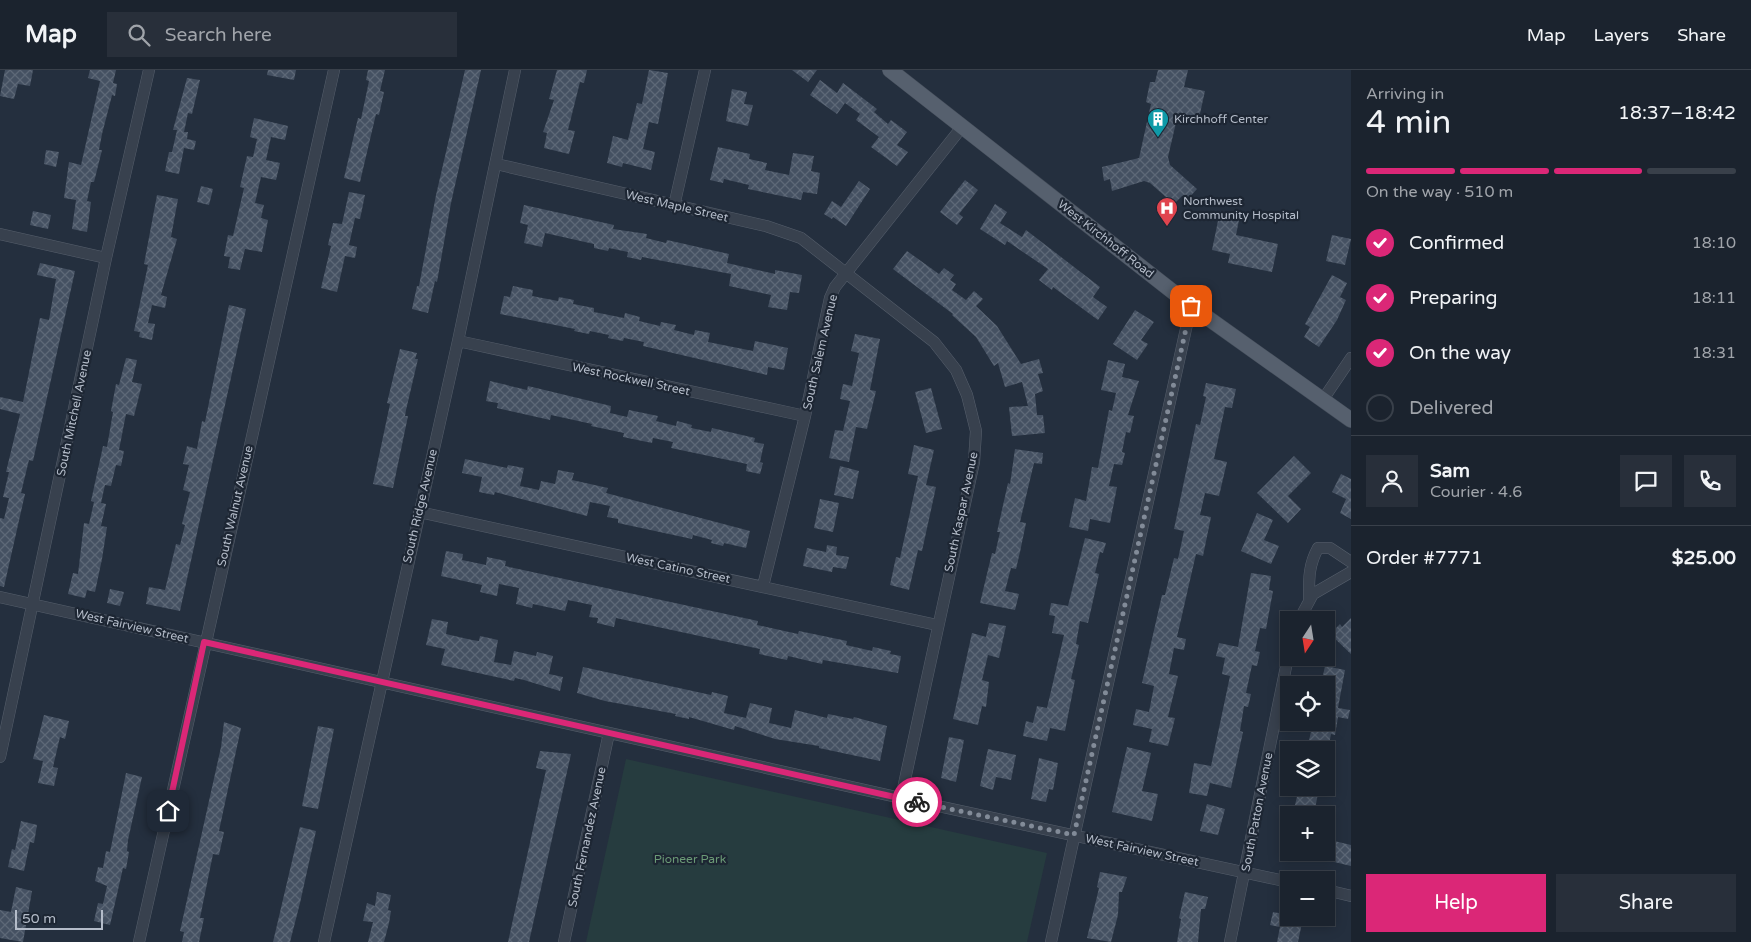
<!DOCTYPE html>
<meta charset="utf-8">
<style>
:root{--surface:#1b232e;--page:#282f3a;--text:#f1f3f6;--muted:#a0a4aa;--line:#39404a;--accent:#db2777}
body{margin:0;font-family:"Varela Round",sans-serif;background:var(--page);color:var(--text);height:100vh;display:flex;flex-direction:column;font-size:19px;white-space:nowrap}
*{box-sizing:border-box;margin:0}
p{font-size:16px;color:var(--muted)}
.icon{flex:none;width:28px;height:28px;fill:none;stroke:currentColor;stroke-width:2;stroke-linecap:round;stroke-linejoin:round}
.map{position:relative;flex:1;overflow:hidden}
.sheet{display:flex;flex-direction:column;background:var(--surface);width:400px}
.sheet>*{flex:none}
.needle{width:32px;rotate:192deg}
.tools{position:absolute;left:1280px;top:541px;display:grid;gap:10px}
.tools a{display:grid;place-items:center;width:55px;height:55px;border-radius:0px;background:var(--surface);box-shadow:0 2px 12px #0003,0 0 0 1px var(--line);font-size:25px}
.scale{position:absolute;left:15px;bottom:12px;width:88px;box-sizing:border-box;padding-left:5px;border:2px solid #b4bcc9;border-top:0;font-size:14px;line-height:18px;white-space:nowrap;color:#b4bcc9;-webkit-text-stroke:4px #1d2633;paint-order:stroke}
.pin{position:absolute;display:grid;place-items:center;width:42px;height:42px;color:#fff;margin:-21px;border-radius:10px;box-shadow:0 2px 8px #0006}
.courier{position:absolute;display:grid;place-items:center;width:50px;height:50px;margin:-25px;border:4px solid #db2777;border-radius:50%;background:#fff;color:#222;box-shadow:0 1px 6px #0007}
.summary em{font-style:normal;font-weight:600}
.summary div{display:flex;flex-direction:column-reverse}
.summary{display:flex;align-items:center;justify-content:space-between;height:85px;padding:0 15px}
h1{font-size:32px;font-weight:600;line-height:38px}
.bar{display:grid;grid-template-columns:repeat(4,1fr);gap:8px 5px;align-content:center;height:60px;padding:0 15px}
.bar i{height:6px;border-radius:4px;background:var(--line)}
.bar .on{background:var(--accent)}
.bar p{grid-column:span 4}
.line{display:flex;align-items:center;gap:12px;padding:0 15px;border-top:1px solid var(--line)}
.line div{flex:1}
.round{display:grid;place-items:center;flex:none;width:52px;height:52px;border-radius:0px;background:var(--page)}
ol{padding:0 15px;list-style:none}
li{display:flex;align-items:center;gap:15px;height:55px}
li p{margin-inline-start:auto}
li .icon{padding:5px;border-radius:50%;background:var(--accent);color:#fff;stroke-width:4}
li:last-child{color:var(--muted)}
li i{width:28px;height:28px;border:2px solid var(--line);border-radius:50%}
.primary-button{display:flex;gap:10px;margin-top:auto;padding:10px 15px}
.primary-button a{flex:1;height:58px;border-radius:0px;background:var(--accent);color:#fff;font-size:20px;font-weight:600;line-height:58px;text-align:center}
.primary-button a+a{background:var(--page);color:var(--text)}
header{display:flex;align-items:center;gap:30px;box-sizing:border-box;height:70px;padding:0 25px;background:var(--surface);border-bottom:1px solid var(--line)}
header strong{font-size:24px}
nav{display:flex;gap:28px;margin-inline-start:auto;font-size:18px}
.search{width:350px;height:45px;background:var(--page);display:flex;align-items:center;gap:12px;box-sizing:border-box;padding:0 18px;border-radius:0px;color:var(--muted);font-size:19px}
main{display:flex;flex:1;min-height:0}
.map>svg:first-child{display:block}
.green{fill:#263c3f}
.building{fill:url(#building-cross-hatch)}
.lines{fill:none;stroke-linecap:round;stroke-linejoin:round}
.minor-casing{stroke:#565f6c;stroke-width:12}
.major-casing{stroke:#414a57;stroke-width:16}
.minor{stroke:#38414e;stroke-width:11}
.major{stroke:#56606e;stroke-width:15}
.done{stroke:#828b98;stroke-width:5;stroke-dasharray:0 9}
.route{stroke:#db2777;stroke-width:6}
.labels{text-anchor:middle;stroke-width:4.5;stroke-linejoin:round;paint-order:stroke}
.poi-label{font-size:12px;fill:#b4bcc9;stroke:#1d2633;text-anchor:start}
.street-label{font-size:12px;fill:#b4bcc9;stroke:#1d2633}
.park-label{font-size:12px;fill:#6b9a76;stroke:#1d2633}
</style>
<header>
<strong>Map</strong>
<div class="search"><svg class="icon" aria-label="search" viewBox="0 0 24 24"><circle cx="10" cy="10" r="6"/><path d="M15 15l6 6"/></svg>Search here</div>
<nav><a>Map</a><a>Layers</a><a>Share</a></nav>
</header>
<main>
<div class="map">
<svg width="1351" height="872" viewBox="0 0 1351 872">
<defs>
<pattern id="building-cross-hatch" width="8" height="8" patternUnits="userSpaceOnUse" patternTransform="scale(1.25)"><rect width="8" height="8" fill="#455162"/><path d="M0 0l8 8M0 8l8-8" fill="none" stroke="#5d6877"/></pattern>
</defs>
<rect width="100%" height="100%" fill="#242f3e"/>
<path class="green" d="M 626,689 L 1047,783 L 1027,872 L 586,872 Z"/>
<path class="building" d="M 5,0 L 33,0 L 30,16 L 18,14 L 14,29 L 0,26 Z
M 90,0 L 116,0 L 113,13 L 117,14 L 115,26 L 112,25 L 110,33 L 102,64 L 99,80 L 102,80 L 94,112 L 91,112 L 87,131 L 91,132 L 87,162 L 72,159 L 76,130 L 64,128 L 69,92 L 81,95 L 100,11 L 88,8 Z
M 268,0 L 296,0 L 294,10 L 267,5 Z
M 368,0 L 385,0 L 380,21 L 384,22 L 379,45 L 376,44 L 360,112 L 344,108 L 358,48 L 361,49 L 369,11 L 366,10 Z
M 465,0 L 481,0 L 451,133 L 437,212 L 435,211 L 428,243 L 412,239 L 417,216 L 419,216 L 436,125 Z
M 557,0 L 587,0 L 584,13 L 580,12 L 568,60 L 575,61 L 569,84 L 544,78 L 547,63 L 543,62 L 554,30 L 549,29 Z
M 649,0 L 668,3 L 658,54 L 649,52 L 643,79 L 655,82 L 651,100 L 623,93 L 622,97 L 607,93 L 613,66 L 628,70 L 637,33 L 642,34 Z
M 792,0 L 817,0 L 808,12 Z
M 1158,0 L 1188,0 L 1184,17 L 1205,21 L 1199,48 L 1178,44 L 1168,87 L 1170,95 L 1197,119 L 1187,130 L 1182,126 L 1174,134 L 1150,113 L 1144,111 L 1112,121 L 1110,109 L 1104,111 L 1102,97 L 1139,88 L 1151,34 L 1146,32 L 1150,12 L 1155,12 Z
M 187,8 L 200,10 L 192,44 L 188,43 L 184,62 L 188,62 L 187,69 L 196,71 L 194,80 L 184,78 L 179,104 L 165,101 L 169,82 L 172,82 L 177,60 L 173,60 Z
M 820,10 L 837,23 L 843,13 L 877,39 L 874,42 L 888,54 L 891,50 L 907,62 L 897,75 L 908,82 L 897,96 L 871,77 L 879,67 L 856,50 L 860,44 L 845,33 L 837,44 L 810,25 Z
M 732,19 L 747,22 L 744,34 L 753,35 L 748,56 L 726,51 Z
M 254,48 L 288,56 L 285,70 L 271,67 L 266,90 L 280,93 L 276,110 L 261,107 L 255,133 L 264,135 L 261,148 L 268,150 L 262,182 L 245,179 L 240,200 L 228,198 L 230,187 L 224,186 L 228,165 L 233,166 L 244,118 L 240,117 L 247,86 L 253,87 L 257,69 L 250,67 Z
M 718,77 L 750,84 L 749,89 L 767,93 L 765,100 L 789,105 L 793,83 L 814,86 L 811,101 L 820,103 L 817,124 L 803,122 L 801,130 L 748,119 L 749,115 L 724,109 L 723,113 L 710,110 Z
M 46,80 L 59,82 L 56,97 L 44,94 Z
M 965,110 L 978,120 L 959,144 L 963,147 L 957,155 L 940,142 Z
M 859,111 L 870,119 L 846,156 L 833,147 L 832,149 L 824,144 L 832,131 L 841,137 Z
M 201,116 L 213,119 L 209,135 L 197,132 Z
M 349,122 L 365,125 L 360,149 L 355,148 L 349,175 L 357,177 L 355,188 L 345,186 L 337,222 L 321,218 L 331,176 L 328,175 L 333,153 L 342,154 Z
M 157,125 L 178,129 L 171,167 L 177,169 L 161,225 L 167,227 L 165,238 L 152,235 L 148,253 L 155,254 L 152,270 L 139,267 L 140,262 L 134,261 L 148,195 L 144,194 Z
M 995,134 L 1007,142 L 1000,153 L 1022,167 L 1026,160 L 1100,217 L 1093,227 L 1107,237 L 1098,250 L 1053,217 L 1052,220 L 1039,210 L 1048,199 L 1007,171 L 1005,175 L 980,159 Z
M 524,135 L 614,155 L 613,159 L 647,164 L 646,168 L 666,173 L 667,170 L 729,184 L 727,193 L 775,204 L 775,200 L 802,205 L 799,223 L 790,222 L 787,240 L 768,237 L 771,225 L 729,216 L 731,204 L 642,187 L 641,190 L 627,187 L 628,182 L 609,178 L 608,181 L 594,178 L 594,174 L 545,163 L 542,177 L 524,173 L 528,155 L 520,153 Z
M 33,141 L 51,145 L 48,159 L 30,155 Z
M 1220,141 L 1240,145 L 1236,165 L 1278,174 L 1272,202 L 1228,193 L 1230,184 L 1212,180 Z
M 1332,165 L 1351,169 L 1345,195 L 1326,191 Z
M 907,181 L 939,204 L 944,198 L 954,205 L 950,210 L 956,214 L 952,220 L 966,230 L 974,221 L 983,229 L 976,236 L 997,256 L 1021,294 L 1039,289 L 1043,303 L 1038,304 L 1043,321 L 1035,324 L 1037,345 L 1043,345 L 1045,363 L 1012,366 L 1009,337 L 1028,336 L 1022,312 L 1005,317 L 998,293 L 994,296 L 976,267 L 952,245 L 953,244 L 893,199 Z
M 40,193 L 75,201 L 33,391 L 29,390 L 21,423 L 25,424 L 4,517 L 0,516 L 0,448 L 4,449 L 9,428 L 3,427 L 9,402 L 6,402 L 20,344 L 0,339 L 0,327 L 23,332 L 40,248 L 49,250 L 56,209 L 37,205 Z
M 1332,205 L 1347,213 L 1340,227 L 1346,230 L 1337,250 L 1319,277 L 1304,267 L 1310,257 L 1305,254 Z
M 513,216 L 533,220 L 532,226 L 558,231 L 559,227 L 574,230 L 573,234 L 594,238 L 594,242 L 624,248 L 625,243 L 640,247 L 639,251 L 660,256 L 661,252 L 676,255 L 674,260 L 694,265 L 695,260 L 710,263 L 708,272 L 753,281 L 755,271 L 788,278 L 784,300 L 768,297 L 767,305 L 643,276 L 644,272 L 624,268 L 623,271 L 608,268 L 609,265 L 590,261 L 589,264 L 574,261 L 575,259 L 500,244 L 504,226 L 510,227 Z
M 229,235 L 246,239 L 180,541 L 146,534 L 149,517 L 165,520 L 176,474 L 180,475 L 185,455 L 182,454 L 190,422 L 183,420 L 189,395 L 183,394 L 187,376 L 197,379 L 202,351 L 205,352 Z
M 1135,240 L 1154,252 L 1141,270 L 1148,274 L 1137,290 L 1113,274 Z
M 855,264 L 880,269 L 870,320 L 876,321 L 867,359 L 856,357 L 849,392 L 829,388 L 835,360 L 843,361 L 850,331 L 840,329 L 843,314 L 852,316 L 859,283 L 851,281 Z
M 400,279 L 417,283 L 415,289 L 418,289 L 406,340 L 405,346 L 408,346 L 393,418 L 373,414 L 390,334 L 387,333 Z
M 126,288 L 137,290 L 132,312 L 142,314 L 134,346 L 126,344 L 119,380 L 124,381 L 121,396 L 116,395 L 111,416 L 105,415 L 101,433 L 106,434 L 101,456 L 107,457 L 102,489 L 95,522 L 87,520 L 85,528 L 68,524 L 73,503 L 78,504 L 84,453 L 89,454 L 94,432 L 91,431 L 103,376 L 107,377 L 113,342 L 111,341 L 116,314 L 119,315 Z
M 1108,290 L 1125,294 L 1122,307 L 1139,311 L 1128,345 L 1134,346 L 1130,363 L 1126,362 L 1122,382 L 1125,383 L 1122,395 L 1114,394 L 1109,416 L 1117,417 L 1110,453 L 1090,449 L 1088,461 L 1069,457 L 1075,428 L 1086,431 L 1092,397 L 1098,398 L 1109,340 L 1112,341 L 1116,323 L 1101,320 Z
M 490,311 L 527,320 L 528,316 L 611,336 L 610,343 L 627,347 L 629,340 L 658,346 L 656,351 L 676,356 L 677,351 L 692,355 L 691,358 L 711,362 L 712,358 L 755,368 L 754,372 L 764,374 L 760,392 L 763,393 L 760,404 L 746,401 L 747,394 L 671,378 L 673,372 L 653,368 L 652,373 L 623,367 L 624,363 L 591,356 L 592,354 L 551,345 L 550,350 L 497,338 L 498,333 L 486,331 Z
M 1206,313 L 1236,319 L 1232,338 L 1225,337 L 1214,389 L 1227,392 L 1219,426 L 1205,423 L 1200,445 L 1211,447 L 1203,486 L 1196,484 L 1177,567 L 1186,569 L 1184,580 L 1174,578 L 1169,604 L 1178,606 L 1168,647 L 1175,648 L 1168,676 L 1149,672 L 1152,659 L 1133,655 L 1136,639 L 1149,642 L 1154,616 L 1142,613 L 1162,525 L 1165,525 L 1174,488 L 1178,489 L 1184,461 L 1174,459 L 1196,354 L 1200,355 L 1206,327 L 1203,326 Z
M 931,318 L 942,359 L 926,363 L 915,322 Z
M 914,375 L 934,380 L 926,415 L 936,417 L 922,481 L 918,480 L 909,520 L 890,515 L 896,487 L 900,488 L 918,406 L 908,404 Z
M 1015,379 L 1043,383 L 1042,394 L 1034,393 L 1020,452 L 1026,453 L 1020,482 L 1016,499 L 1011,498 L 1005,521 L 1019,524 L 1015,540 L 980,533 L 992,483 L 995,484 L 1000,462 L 997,462 L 1008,413 L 1010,414 Z
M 1294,386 L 1311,403 L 1288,426 L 1301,439 L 1288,453 L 1257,423 Z
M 465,389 L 507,398 L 508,395 L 524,398 L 520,416 L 539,420 L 541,411 L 555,414 L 558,400 L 574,403 L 572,410 L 608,418 L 606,423 L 750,461 L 746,478 L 724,473 L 723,476 L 711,473 L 712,470 L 693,465 L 692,469 L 618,453 L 618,449 L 607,447 L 610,436 L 590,432 L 587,446 L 495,422 L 494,425 L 479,422 L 482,407 L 462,403 Z
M 840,396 L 859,401 L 853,429 L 834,425 Z
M 1341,404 L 1351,409 L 1351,449 L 1340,443 L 1346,429 L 1332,422 Z
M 820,429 L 839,433 L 833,462 L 814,458 Z
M 1257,443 L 1273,450 L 1264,470 L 1279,476 L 1271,494 L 1241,481 Z
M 1085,468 L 1106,473 L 1103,483 L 1100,482 L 1095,503 L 1099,504 L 1088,553 L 1080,551 L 1076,574 L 1079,575 L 1071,609 L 1075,610 L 1065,661 L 1050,658 L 1047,671 L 1023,666 L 1026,651 L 1033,653 L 1037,636 L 1047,638 L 1064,565 L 1052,563 L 1055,546 L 1049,545 L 1051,533 L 1068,536 Z
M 827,475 L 837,477 L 836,485 L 849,487 L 846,499 L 833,497 L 832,502 L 803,496 L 807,478 L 826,482 Z
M 446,481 L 463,484 L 462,490 L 486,495 L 487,487 L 506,491 L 505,496 L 758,551 L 757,555 L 798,564 L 799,561 L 828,567 L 847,571 L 846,575 L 872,581 L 873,577 L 891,581 L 890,584 L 901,586 L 898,603 L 823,590 L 822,594 L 788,586 L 787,590 L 759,584 L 760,579 L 616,548 L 614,557 L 597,553 L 598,548 L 589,547 L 592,535 L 568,530 L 565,541 L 533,534 L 532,538 L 516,534 L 519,518 L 499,514 L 497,526 L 480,522 L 482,515 L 441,506 Z
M 1251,503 L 1271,506 L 1269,520 L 1273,521 L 1266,559 L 1260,558 L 1255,581 L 1260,582 L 1257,596 L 1252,595 L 1246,623 L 1251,624 L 1248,637 L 1244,636 L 1240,661 L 1243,662 L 1231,718 L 1210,713 L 1207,726 L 1189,723 L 1194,693 L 1211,696 L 1230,606 L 1222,604 L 1225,588 L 1216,586 L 1219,573 L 1238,577 Z
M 110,519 L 124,522 L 120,536 L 107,533 Z
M 1351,548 L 1351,584 L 1330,564 L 1340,554 L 1342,557 Z
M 432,549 L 448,552 L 446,564 L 472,570 L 479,571 L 480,566 L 498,570 L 494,592 L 511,595 L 514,581 L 536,586 L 537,582 L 553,586 L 549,604 L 563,607 L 560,621 L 524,610 L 515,608 L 514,611 L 441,595 L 445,579 L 426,575 Z
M 989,553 L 1006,556 L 999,588 L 988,585 L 982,610 L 989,612 L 986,637 L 982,636 L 978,655 L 953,649 L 972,563 L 986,567 Z
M 1325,596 L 1345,600 L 1338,638 L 1350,640 L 1348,649 L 1338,647 L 1335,665 L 1331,664 L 1328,680 L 1307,680 L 1313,652 L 1326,652 L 1326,615 L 1321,615 Z
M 583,597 L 711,625 L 712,622 L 728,626 L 724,643 L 746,648 L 750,633 L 772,638 L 769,653 L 791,658 L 795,640 L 827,648 L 828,644 L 853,649 L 854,647 L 887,656 L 880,691 L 819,678 L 819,676 L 775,669 L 735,656 L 734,660 L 689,647 L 689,649 L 675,646 L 676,644 L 605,631 L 577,623 Z
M 44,645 L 69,651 L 65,669 L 60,667 L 53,697 L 58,698 L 54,716 L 38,713 L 43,691 L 33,689 Z
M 224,652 L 241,658 L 219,761 L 224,762 L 219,785 L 213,784 L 200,848 L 204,848 L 199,872 L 182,872 L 184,862 L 180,861 L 221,677 Z
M 318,656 L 334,659 L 318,739 L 302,736 Z
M 949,667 L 964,670 L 956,712 L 941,708 Z
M 1127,677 L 1151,683 L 1142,721 L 1158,724 L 1152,751 L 1112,742 Z
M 988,679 L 1016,685 L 1011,710 L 996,707 L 993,720 L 980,716 Z
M 540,681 L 571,684 L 529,872 L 508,872 L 546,700 L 536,698 Z
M 1039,688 L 1058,693 L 1053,720 L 1049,719 L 1046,732 L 1031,729 Z
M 126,703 L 142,707 L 128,770 L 127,781 L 129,782 L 126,799 L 123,798 L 110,855 L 94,851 L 98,833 L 103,834 L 107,816 L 95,811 L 98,797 L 103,798 L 106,781 L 110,782 Z
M 1299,718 L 1319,718 L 1315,739 L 1295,735 Z
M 1207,734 L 1225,739 L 1218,765 L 1200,761 Z
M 21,751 L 37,755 L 34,773 L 30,772 L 24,801 L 8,797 L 12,779 L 15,780 Z
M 300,757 L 316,761 L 300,833 L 290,872 L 273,872 Z
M 1330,770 L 1351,775 L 1351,796 L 1326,790 Z
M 1100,802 L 1127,807 L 1122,822 L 1119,822 L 1118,845 L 1111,872 L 1087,868 L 1099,818 L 1097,817 Z
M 16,817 L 32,821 L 23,872 L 0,868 L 0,840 L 11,842 Z
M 377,822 L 391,825 L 388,840 L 391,841 L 389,853 L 384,872 L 368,872 L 373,852 L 363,851 L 367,833 L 375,836 Z
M 1185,822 L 1208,827 L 1205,839 L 1201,839 L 1198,872 L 1177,872 L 1181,849 L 1179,848 Z
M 1273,842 L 1289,845 L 1289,848 L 1303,848 L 1298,872 L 1277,872 L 1280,857 L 1270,855 Z"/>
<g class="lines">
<g class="minor-casing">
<path id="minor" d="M 496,94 L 766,156 L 801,168 L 934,272 L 956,300 L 967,325 L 976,361 L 974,392 L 901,728
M 674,136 L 705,0
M 0,164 L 106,188
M 458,271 L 805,346
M 1322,331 L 1351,288
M 419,442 L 937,555
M 763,516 L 805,346 L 830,228 L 835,217 L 962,57
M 0,527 L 901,728 L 1289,812
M 1309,530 C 1309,511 1308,496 1318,478 L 1330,478 L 1351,492
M 1299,550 L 1313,524 L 1351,502
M 0,687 L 106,188 L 149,0
M 1326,820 L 1351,826
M 139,872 L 334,0
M 324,872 L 458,271 L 515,0
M 564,872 L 609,663
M 1051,872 L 1191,236
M 1230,872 L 1289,582"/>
</g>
<g class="major-casing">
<path id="major" d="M 890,0 L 1191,236 L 1351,350"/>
</g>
<use href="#minor" class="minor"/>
<use href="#major" class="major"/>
</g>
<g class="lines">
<path class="done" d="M 917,732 L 1074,765 L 1191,236"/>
<path class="route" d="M 168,741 L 204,572 L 917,732"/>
</g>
<defs>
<g id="building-pin" transform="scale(1.125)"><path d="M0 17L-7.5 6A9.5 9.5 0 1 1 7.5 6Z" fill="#0f9aa8" stroke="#1d2633"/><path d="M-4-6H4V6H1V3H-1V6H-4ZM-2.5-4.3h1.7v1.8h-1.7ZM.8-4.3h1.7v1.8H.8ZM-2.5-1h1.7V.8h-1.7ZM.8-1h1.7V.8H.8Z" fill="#fff"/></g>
<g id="hospital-pin" transform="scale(1.125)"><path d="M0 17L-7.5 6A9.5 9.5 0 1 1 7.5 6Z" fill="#e0444e" stroke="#1d2633"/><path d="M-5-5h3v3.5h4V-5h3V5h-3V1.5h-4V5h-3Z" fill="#fff"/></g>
</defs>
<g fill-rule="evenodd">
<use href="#building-pin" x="1158" y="49"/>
<use href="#hospital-pin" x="1167" y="138"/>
</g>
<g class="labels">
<g class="poi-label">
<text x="1174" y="53">Kirchhoff Center</text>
<text x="1183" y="135">Northwest<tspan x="1183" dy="14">Community Hospital</tspan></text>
</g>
<g class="street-label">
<text transform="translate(677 136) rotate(13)" y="4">West Maple Street</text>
<text transform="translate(1106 169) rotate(38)" y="4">West Kirchhoff Road</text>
<text transform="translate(820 282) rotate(-77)" y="4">South Salem Avenue</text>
<text transform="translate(631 309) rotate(12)" y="4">West Rockwell Street</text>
<text transform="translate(74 343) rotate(-78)" y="4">South Mitchell Avenue</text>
<text transform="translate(235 436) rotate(-77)" y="4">South Walnut Avenue</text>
<text transform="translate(420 436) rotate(-77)" y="4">South Ridge Avenue</text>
<text transform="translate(961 442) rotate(-78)" y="4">South Kaspar Avenue</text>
<text transform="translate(678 498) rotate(12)" y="4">West Catino Street</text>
<text transform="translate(132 556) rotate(13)" y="4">West Fairview Street</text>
<text transform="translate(1257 742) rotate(-79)" y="4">South Patton Avenue</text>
<text transform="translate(587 767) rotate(-78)" y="4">South Fernandez Avenue</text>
<text transform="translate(1142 780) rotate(12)" y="4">West Fairview Street</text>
</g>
<g class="park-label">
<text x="690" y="793">Pioneer Park</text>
</g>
</g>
</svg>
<div class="tools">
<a><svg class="needle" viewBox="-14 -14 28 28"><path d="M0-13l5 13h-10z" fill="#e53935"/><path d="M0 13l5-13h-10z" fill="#a0a4aa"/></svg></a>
<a><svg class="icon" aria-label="locate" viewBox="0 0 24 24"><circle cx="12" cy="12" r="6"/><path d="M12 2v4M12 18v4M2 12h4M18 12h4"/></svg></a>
<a><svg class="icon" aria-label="layers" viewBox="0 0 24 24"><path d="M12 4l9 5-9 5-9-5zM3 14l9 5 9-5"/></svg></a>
<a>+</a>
<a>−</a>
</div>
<div class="scale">50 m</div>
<div class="pin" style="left:1191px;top:236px;background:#ea580c"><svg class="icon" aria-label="bag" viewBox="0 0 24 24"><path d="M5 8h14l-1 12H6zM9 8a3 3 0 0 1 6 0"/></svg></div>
<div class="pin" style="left:168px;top:741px;background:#1f2937"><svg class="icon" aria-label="home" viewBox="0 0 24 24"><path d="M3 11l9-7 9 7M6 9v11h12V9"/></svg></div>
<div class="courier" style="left:917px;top:732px"><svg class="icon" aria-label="bike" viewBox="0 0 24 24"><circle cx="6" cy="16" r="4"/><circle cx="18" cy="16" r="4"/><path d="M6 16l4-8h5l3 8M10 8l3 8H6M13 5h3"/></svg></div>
</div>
<section class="sheet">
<div class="summary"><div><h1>4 min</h1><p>Arriving in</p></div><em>18:37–18:42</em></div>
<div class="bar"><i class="on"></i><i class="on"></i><i class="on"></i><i></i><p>On the way · 510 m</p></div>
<ol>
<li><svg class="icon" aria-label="check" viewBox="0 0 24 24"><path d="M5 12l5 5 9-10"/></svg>Confirmed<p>18:10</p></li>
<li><svg class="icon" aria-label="check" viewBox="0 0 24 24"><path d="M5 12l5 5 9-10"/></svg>Preparing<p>18:11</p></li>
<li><svg class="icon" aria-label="check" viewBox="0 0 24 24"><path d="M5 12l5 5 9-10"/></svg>On the way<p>18:31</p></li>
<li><i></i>Delivered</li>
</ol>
<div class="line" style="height:90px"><a class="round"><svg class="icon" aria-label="person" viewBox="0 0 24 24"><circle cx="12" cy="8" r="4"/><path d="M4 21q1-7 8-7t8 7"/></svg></a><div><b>Sam</b><p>Courier · 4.6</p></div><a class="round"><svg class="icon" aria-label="chat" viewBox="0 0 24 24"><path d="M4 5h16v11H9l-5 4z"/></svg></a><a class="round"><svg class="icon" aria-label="phone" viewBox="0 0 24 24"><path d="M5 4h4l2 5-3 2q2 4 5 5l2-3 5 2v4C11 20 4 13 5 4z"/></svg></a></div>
<div class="line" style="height:65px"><div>Order #7771</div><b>$25.00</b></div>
<div class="primary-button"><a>Help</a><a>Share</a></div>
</section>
</main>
